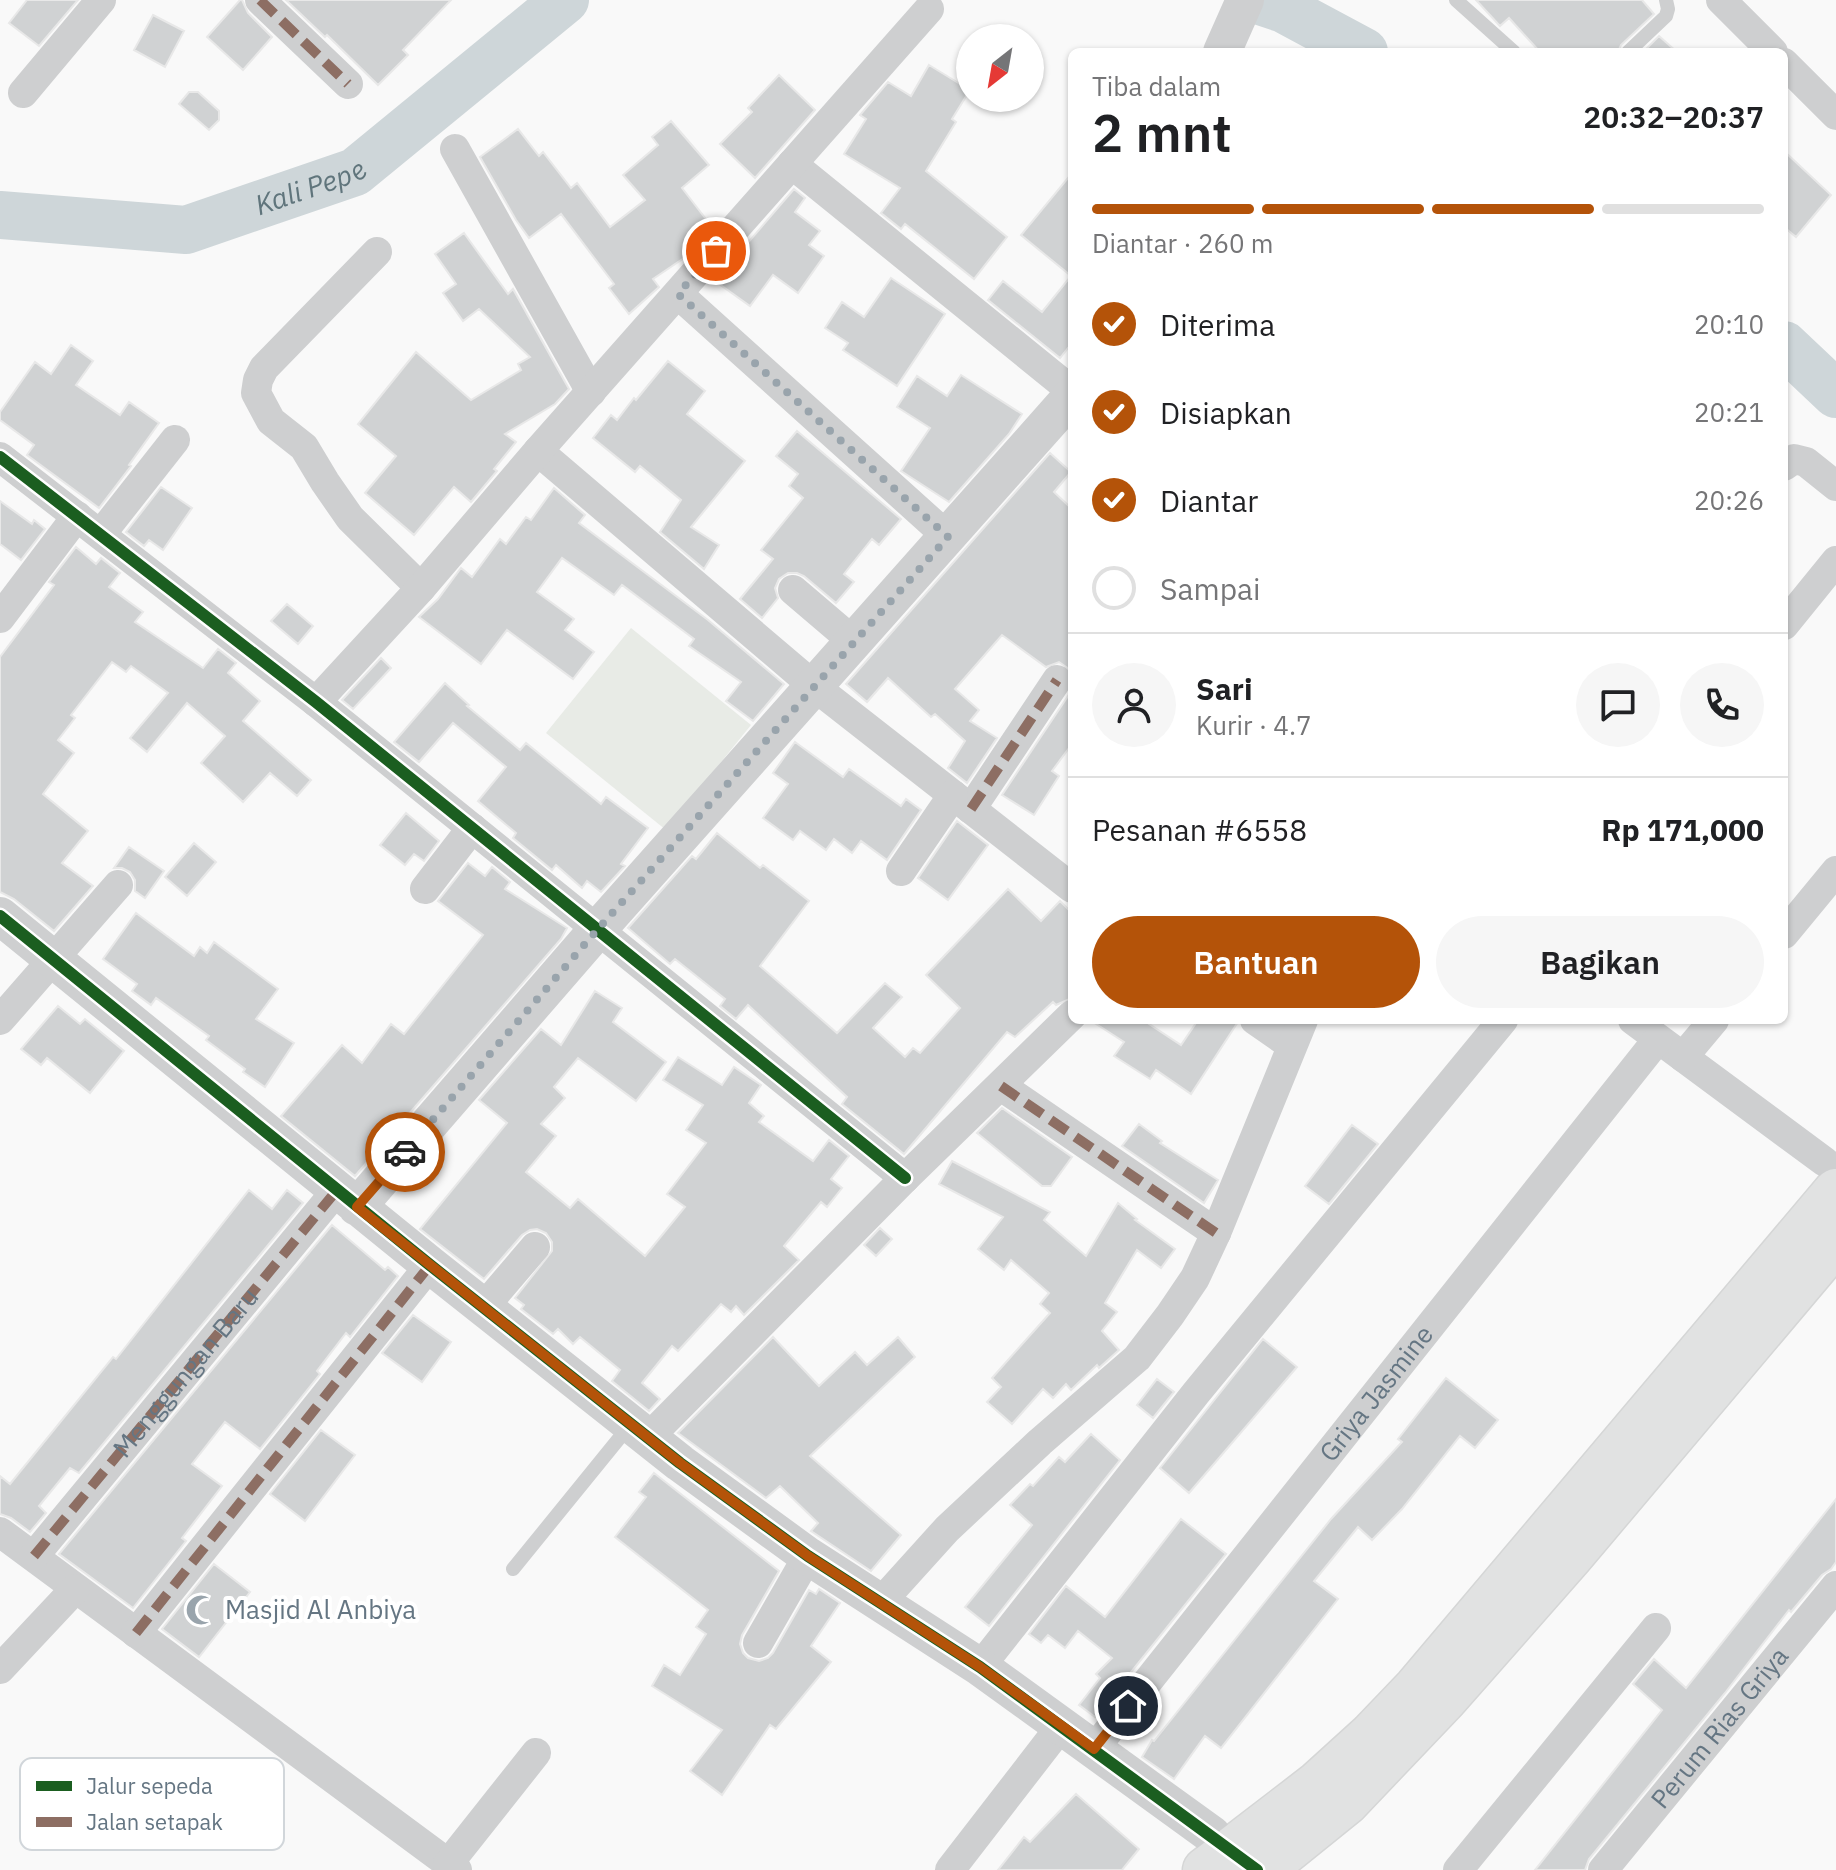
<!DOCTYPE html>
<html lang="id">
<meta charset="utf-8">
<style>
:root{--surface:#fff;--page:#f6f6f6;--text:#202124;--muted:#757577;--line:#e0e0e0;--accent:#b45309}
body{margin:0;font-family:"IBM Plex Sans",sans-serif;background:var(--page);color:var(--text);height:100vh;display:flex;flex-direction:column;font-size:30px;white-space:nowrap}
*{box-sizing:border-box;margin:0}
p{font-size:26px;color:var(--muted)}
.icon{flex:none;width:44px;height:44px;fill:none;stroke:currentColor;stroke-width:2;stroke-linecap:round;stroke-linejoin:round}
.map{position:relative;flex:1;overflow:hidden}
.details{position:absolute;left:1068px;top:48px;width:720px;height:976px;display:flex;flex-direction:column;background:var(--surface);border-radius:12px;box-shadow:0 2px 6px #0004}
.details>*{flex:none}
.needle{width:52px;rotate:211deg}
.fabs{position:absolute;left:956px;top:24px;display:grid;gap:16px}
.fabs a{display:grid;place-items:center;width:88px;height:88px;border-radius:50%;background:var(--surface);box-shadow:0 2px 6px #0004;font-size:40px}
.pin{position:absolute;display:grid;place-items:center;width:68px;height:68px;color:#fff;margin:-34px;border:4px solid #fff;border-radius:50%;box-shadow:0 2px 8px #0007}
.courier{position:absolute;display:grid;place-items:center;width:80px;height:80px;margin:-40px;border:6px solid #b45309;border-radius:50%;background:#fff;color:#222;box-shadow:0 2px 10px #0007}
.headline em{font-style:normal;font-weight:600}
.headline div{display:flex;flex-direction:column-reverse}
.headline{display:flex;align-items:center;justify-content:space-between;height:136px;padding:0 24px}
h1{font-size:52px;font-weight:600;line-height:60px}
.bar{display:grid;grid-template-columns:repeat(4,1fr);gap:12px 8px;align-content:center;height:96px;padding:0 24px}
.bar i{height:10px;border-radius:6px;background:var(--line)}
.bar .current{background:var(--accent)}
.bar p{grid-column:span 4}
.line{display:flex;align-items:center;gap:20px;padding:0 24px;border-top:2px solid var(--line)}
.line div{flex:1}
.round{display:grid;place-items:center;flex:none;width:84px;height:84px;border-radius:42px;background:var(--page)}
ol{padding:0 24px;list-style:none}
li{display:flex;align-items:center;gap:24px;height:88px}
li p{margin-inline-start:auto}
li .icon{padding:8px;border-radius:50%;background:var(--accent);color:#fff;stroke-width:4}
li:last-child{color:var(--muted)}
li i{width:44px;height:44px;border:4px solid var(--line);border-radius:50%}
.action{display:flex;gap:16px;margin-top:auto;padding:16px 24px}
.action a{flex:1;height:92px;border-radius:48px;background:var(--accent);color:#fff;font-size:32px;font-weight:600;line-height:92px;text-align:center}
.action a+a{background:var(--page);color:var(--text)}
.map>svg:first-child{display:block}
.green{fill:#e8ebe6}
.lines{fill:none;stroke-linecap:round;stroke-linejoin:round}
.river{stroke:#ced6d9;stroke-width:48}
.building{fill:#d0d2d3;stroke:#e8e8e8;stroke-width:2}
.motorway-casing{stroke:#d5d6d6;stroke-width:47}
.service{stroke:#cecfd0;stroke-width:14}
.minor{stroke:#cecfd0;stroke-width:30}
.tertiary{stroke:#cecfd0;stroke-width:38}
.motorway{stroke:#e1e2e2;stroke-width:44}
.quiet{stroke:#8d6e63;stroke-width:10;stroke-dasharray:20 10;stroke-linecap:butt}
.cycleway-casing{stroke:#fff;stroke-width:17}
.cycleway{stroke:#1b5e20;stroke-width:12}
.done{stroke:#99a4ac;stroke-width:8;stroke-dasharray:0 14.4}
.route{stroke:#b45309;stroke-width:10}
.labels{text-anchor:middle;stroke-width:8;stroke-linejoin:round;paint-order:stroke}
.street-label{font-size:26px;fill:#657683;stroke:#fff}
.poi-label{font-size:26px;fill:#657683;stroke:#fff;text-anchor:start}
.water-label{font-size:28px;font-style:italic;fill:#60757c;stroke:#fff}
.key{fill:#fff;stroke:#d1d6da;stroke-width:2}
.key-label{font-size:22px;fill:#657683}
</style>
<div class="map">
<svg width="1836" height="1870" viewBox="0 0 1836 1870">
<rect width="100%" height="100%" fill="#f9f9f9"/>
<path class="green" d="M 631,628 L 751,725 L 666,830 L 546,733 Z"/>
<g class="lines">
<g class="river">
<path d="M 1257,0 L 1284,9 L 1364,52"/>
<path id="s1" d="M 0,215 L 186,230 L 355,172 L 565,0"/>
<path d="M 1784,345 L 1836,394"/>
</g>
</g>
<path class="building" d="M 27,0 L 78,0 L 39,46 L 9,23 Z
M 240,0 L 242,0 L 248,13 L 272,37 L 243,70 L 207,37 Z
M 286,0 L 451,0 L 403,50 L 408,55 L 378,85 L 327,35 L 325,37 Z
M 1476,0 L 1642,0 L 1654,14 L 1621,45 L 1618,52 L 1540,52 L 1509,18 L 1500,26 Z
M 153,15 L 184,31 L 165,67 L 134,50 Z
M 1659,36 L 1677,52 L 1643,52 Z
M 929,65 L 970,90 L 952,119 L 956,122 L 926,171 L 1007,237 L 974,279 L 905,224 L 901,229 L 881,213 L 900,188 L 844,154 L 866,119 L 860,115 L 888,82 L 911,96 Z
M 779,75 L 815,110 L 755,178 L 720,144 L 752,112 L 748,108 Z
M 189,92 L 198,92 L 219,111 L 219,120 L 209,130 L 179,104 Z
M 671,121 L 709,165 L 682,188 L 712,227 L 687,256 L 653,279 L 659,287 L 629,314 L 609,288 L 614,284 L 561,214 L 529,238 L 516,220 L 480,157 L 518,129 L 539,156 L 543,152 L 571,188 L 577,183 L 610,227 L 645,200 L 623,175 L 658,145 L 652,137 Z
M 1784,151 L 1831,195 L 1796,237 L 1784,227 Z
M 1072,173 L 1072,343 L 1060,358 L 988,300 L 1003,281 L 1042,312 L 1071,276 L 1021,235 Z
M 794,189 L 805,198 L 795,212 L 820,231 L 809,245 L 824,256 L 798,293 L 773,275 L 750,306 L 715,281 Z
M 464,233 L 508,294 L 513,289 L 569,389 L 555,404 L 505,434 L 516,442 L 494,469 L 497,471 L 471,502 L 454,487 L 414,535 L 365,493 L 396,456 L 358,424 L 416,352 L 471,400 L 521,370 L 518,364 L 530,357 L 479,309 L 463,321 L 443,293 L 456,284 L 435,254 Z
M 891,278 L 945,314 L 897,386 L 843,350 L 848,343 L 825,328 L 842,302 L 864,317 Z
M 71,345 L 93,361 L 76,385 L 120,415 L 129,402 L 159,423 L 129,465 L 131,466 L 99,508 L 27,455 L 34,445 L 0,420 L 0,412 L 35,362 L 51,374 Z
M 668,361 L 705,391 L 687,414 L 745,461 L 691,527 L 719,545 L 704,569 L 660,532 L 681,500 L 640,466 L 635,472 L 593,438 L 611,415 L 617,420 L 634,398 L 636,400 Z
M 961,375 L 1022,414 L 1009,434 L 949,502 L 901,471 L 930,428 L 897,407 L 917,376 L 947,396 Z
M 797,431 L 901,519 L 879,545 L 872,539 L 844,574 L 854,582 L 836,603 L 804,576 L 797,573 L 788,573 L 779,579 L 775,588 L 778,598 L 762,618 L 740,599 L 773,559 L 761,550 L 803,498 L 789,486 L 798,474 L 776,456 Z
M 1050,453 L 1071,472 L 1054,492 L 1072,509 L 1072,671 L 1059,662 L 1046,667 L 1002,635 L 955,689 L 979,710 L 970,721 L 997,738 L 967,783 L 948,768 L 965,741 L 935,714 L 931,717 L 888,678 L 867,702 L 846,684 Z
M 161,487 L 192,508 L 163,550 L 149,540 L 144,546 L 126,532 Z
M 554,488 L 585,515 L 579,523 L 708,620 L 784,684 L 753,721 L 726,701 L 741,682 L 689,646 L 694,639 L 622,585 L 614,595 L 562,558 L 537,592 L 574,619 L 565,630 L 594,652 L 573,679 L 507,630 L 481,664 L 419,617 L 438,599 L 461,568 L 472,577 L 500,539 L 506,544 L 526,517 L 531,520 Z
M 0,501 L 32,524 L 34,520 L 45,529 L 21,560 L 0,544 Z
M 76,547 L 96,564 L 101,558 L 120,573 L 109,587 L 143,612 L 135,622 L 203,668 L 218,649 L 236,663 L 228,673 L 260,701 L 243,721 L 311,780 L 297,796 L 270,773 L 243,802 L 201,763 L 225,736 L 187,703 L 147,752 L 130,738 L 168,693 L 131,666 L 126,672 L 112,662 L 71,715 L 75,718 L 58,740 L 74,753 L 43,794 L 88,831 L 62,863 L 93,886 L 54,931 L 14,899 L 0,892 L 0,657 L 54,585 L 49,582 Z
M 287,604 L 313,626 L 298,644 L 271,621 Z
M 381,658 L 391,668 L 353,709 L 342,700 Z
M 445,683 L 469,705 L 467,706 L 520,750 L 526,743 L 601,804 L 606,797 L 648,828 L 621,864 L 625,866 L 601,892 L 587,881 L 582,888 L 556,865 L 552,870 L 513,838 L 516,833 L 478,801 L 506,767 L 453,723 L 419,762 L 394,742 Z
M 1072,690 L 1072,744 L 1052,771 L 1059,776 L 1034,815 L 1002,795 Z
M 795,742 L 843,777 L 849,769 L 901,806 L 906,799 L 921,810 L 887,860 L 861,841 L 852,853 L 834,839 L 826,850 L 800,831 L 793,840 L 763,818 L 788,784 L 773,773 Z
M 406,813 L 439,841 L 424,861 L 414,854 L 405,865 L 380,845 Z
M 957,821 L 988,845 L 948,900 L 918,878 Z
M 717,833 L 760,868 L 763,865 L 809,901 L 760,966 L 837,1033 L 885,983 L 902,997 L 873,1028 L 905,1057 L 913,1048 L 920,1053 L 960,1008 L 926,975 L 1008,889 L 1041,921 L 1060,901 L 1072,913 L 1072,998 L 1056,1005 L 1053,1002 L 1015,1037 L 1007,1032 L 904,1154 L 842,1104 L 847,1097 L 748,1005 L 736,1019 L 720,1006 L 725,999 L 675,959 L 670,964 L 628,928 L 692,856 L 696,859 Z
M 194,843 L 216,862 L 187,896 L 165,877 Z
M 129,847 L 164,871 L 145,898 L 135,891 L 135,880 L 130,872 L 122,868 L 114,868 Z
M 468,863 L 485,876 L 492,867 L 510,882 L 505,889 L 567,928 L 561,939 L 355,1176 L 281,1116 L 342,1045 L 362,1063 L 391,1024 L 404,1034 L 483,935 L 438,901 Z
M 136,913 L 194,956 L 200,947 L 207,953 L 214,942 L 278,989 L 256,1019 L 294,1043 L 265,1087 L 243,1072 L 245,1069 L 206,1040 L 209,1036 L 156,998 L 151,1005 L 132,991 L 137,984 L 103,959 Z
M 595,991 L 622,1008 L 613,1022 L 666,1062 L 636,1101 L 578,1058 L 554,1087 L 565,1098 L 541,1124 L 556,1136 L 526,1172 L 570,1208 L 578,1199 L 645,1256 L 685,1207 L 667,1194 L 706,1143 L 686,1130 L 703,1105 L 663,1080 L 678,1057 L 722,1085 L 734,1067 L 761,1085 L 749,1103 L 764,1116 L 759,1122 L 813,1161 L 829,1140 L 849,1156 L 831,1179 L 842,1188 L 827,1207 L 821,1202 L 784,1246 L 799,1260 L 744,1315 L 736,1306 L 731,1312 L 721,1304 L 678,1351 L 672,1346 L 642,1383 L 660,1399 L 649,1411 L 612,1381 L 620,1370 L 580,1337 L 573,1344 L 558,1329 L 553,1334 L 521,1309 L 524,1305 L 515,1298 L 552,1251 L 552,1242 L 546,1233 L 537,1229 L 530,1230 L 522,1235 L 484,1279 L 420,1229 L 507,1123 L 479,1100 L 541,1029 L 561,1045 Z
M 58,1006 L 80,1024 L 85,1019 L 124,1051 L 90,1093 L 47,1058 L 41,1065 L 21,1049 Z
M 1090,1020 L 1143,1020 L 1181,1045 L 1198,1020 L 1237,1020 L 1238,1022 L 1191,1094 L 1156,1070 L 1150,1079 L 1114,1056 L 1124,1042 Z
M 1002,1108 L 1072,1157 L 1051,1186 L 1042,1186 L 977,1133 Z
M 1139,1124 L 1162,1141 L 1160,1143 L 1218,1180 L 1204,1203 L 1122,1146 Z
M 1352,1125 L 1378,1144 L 1329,1204 L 1305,1186 Z
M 952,1161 L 1050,1212 L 1044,1220 L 1086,1256 L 1118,1203 L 1137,1219 L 1135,1220 L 1175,1249 L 1161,1268 L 1137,1250 L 1105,1303 L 1117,1312 L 1102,1331 L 1119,1350 L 1099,1368 L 1097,1365 L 1071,1390 L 1066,1384 L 1053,1398 L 1043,1389 L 1012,1424 L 987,1402 L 1001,1387 L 992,1378 L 1050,1313 L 1040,1304 L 1049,1293 L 1011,1260 L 1004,1270 L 978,1249 L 1003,1217 L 939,1184 Z
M 249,1190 L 272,1209 L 287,1190 L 303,1203 L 79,1473 L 70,1468 L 39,1506 L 46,1513 L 30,1532 L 11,1518 L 0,1514 L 0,1476 L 10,1484 L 113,1357 L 116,1359 Z
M 332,1225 L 385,1270 L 388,1267 L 398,1276 L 350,1337 L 346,1333 L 317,1371 L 320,1374 L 260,1449 L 225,1422 L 192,1464 L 222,1486 L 182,1538 L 186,1541 L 133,1608 L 59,1554 Z
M 880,1228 L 892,1239 L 876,1256 L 864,1245 Z
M 413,1315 L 451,1342 L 422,1382 L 382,1353 Z
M 773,1337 L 819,1386 L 855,1352 L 867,1365 L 898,1337 L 915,1357 L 810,1456 L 901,1535 L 871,1571 L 811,1531 L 818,1523 L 780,1486 L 766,1498 L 678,1433 Z
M 1263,1339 L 1297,1367 L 1189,1493 L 1160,1468 Z
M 1446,1378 L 1498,1420 L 1475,1448 L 1460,1436 L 1402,1509 L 1372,1540 L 1358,1527 L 1314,1581 L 1338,1599 L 1221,1748 L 1205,1736 L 1174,1779 L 1142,1757 L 1152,1740 L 1154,1741 L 1331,1519 L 1402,1442 L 1398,1439 Z
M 1157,1379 L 1174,1392 L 1153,1418 L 1137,1405 Z
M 321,1430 L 355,1455 L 305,1521 L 270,1494 Z
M 1091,1434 L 1120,1460 L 989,1626 L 965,1607 L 1032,1525 L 1010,1505 L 1030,1484 L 1033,1486 L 1059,1457 L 1065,1462 Z
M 654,1473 L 779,1571 L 742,1635 L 740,1644 L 743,1653 L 748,1658 L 759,1661 L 768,1658 L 773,1653 L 809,1590 L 816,1594 L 819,1589 L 840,1603 L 811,1646 L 831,1662 L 776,1729 L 770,1725 L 722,1795 L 690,1771 L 722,1730 L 652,1686 L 664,1665 L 680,1675 L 706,1634 L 696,1627 L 708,1610 L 615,1537 L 646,1497 L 639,1492 Z
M 1836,1499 L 1836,1562 L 1831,1569 L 1822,1575 L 1791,1612 L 1789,1610 L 1725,1693 L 1589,1859 L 1585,1870 L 1535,1870 L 1662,1710 L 1633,1684 L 1654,1659 L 1686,1688 Z
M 1181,1519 L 1226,1554 L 1095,1717 L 1079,1705 L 1100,1678 L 1096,1674 L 1112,1658 L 1078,1631 L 1065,1648 L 1048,1635 L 1041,1643 L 1029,1634 L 1066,1586 L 1105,1617 Z
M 214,1564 L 250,1592 L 199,1657 L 162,1629 Z
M 1076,1794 L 1139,1849 L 1122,1870 L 998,1870 L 1024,1837 L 1030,1842 Z"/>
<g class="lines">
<g class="motorway-casing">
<path id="motorway" d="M 1205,1870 L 1317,1784 L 1371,1735 L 1416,1688 L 1836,1191
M 1263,1870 L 1346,1803 L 1446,1698 L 1571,1556 L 1836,1242"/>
</g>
<path class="service" d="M 1456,0 L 1514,52
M 1628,52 L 1666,16 L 1668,9 L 1666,0
M 513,1569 L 630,1425"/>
<g class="minor">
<path d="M 260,0 L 348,84"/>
<path d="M 1721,0 L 1773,52"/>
<path d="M 1784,63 L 1836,115"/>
<path d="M 23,93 L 101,0"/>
<path d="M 455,149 L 591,392"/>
<path d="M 792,164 L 1072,391"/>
<path d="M 377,252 L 264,368 L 258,380 L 256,393 L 271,421 L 304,447 L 325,482 L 350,518 L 421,588"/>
<path d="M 678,294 L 948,537"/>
<path d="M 538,451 L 815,687 L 1072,888"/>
<path d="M 0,457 L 316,702 L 905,1178"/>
<path d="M 1784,466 L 1794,459 L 1806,462 L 1836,486"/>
<path d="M 101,534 L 175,440"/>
<path d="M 793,590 L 854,642"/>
<path d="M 0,618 L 77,516"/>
<path d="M 1784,625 L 1836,561"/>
<path d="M 316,702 L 421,588 L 538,451 L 929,9"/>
<path d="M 971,809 L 1057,680"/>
<path d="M 901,871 L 953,795"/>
<path d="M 425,889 L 472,828"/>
<path d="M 1784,934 L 1836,871"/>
<path d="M 0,1020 L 118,885"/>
<path d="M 1255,1020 L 1291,1045"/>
<path d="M 1633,1020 L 1825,1162"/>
<path d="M 1683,1057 L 1714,1020"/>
<path d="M 1001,1086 L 1216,1233"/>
<path d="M 483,1308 L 535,1247"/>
<path d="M 648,1438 L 905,1178 L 1072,1015"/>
<path d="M 0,1532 L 457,1870"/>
<path id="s2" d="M 34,1556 L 337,1190"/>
<path d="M 881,1602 L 947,1529 L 1040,1442 L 1137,1358 L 1170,1315 L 1195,1278 L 1216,1233 L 1303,1020"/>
<path d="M 136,1633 L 430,1265"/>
<path d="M 758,1643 L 808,1556"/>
<path d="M 980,1667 L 1196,1393 L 1503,1020"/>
<path d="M 0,1669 L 75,1589"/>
<path id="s3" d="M 1094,1749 L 1658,1039"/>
<path d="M 448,1864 L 536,1753"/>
<path d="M 950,1870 L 1062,1725"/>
<path d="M 1458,1870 L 1656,1628"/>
<path id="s4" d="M 1603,1870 L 1836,1586"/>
</g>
<path class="tertiary" d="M 1222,52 L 1245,0
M 0,916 L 430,1265 L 680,1463 L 808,1556 L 980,1667 L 1212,1835
M 357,1207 L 598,929 L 1072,396"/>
<use href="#motorway" class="motorway"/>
<path class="quiet" d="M 260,0 L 348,84
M 971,809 L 1057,680
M 1001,1086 L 1216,1233
M 34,1556 L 337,1190
M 136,1633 L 430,1265"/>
<g class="cycleway-casing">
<path id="cycleway" d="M 0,457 L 316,702 L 905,1178
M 0,916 L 430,1265 L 680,1463 L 808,1556 L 980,1667 L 1257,1870"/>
</g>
<use href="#cycleway" class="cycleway"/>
</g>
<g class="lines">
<path class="done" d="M 405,1152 L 598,929 L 948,537 L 678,294 L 716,251"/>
<path class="route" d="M 405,1152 L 357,1207 L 680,1463 L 808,1556 L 980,1667 L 1094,1749 L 1128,1706"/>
</g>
<defs>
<g id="mosque-bare" transform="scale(2.4)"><path d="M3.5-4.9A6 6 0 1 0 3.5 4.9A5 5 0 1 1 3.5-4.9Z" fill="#99a4ac" stroke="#fff" stroke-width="2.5" paint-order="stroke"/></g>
</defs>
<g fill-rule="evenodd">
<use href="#mosque-bare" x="201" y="1610"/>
</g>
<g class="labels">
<g class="street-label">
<text dy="9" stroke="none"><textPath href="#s2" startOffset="238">Menggungan Baru</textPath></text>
<text dy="9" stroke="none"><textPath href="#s3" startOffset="454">Griya Jasmine</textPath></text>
<text dy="9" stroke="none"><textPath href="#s4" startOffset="184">Perum Rias Griya</textPath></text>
</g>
<g class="poi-label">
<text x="225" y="1619">Masjid Al Anbiya</text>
</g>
<g class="water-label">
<text dy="10" stroke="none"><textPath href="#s1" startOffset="318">Kali Pepe</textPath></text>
</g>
</g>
<rect x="20" y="1758" width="264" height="92" rx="12" class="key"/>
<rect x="36" y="1781" width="36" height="10" fill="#1b5e20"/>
<rect x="36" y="1817" width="36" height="10" fill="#8d6e63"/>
<g class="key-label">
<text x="86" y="1794">Jalur sepeda</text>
<text x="86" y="1830">Jalan setapak</text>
</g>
</svg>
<div class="fabs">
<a><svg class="needle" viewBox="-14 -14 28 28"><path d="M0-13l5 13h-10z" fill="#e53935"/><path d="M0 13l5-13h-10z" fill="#757577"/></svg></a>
</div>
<div class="pin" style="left:716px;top:251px;background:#ea580c"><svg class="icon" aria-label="bag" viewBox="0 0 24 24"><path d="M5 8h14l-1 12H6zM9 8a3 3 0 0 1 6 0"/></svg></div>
<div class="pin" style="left:1128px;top:1706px;background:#1f2937"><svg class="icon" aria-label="home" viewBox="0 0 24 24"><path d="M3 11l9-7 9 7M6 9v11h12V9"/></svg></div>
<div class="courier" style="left:405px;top:1152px"><svg class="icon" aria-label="car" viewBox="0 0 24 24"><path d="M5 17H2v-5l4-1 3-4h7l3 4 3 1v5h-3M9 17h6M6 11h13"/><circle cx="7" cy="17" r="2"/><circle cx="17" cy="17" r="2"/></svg></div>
<section class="details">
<div class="headline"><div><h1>2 mnt</h1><p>Tiba dalam</p></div><em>20:32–20:37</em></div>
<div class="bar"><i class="current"></i><i class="current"></i><i class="current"></i><i></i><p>Diantar · 260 m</p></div>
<ol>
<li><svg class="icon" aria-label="check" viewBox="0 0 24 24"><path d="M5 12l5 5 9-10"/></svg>Diterima<p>20:10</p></li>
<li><svg class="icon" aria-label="check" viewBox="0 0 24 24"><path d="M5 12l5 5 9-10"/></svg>Disiapkan<p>20:21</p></li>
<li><svg class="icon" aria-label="check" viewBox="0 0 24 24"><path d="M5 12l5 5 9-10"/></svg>Diantar<p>20:26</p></li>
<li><i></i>Sampai</li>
</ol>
<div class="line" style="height:144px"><a class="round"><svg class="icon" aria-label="person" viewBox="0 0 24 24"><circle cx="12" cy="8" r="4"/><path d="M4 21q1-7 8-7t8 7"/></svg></a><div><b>Sari</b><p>Kurir · 4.7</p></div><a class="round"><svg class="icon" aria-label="chat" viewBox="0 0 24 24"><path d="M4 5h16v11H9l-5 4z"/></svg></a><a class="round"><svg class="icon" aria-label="phone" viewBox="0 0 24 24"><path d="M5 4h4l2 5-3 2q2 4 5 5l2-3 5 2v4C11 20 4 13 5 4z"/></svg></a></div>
<div class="line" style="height:104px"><div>Pesanan #6558</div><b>Rp 171,000</b></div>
<div class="action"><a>Bantuan</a><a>Bagikan</a></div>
</section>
</div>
